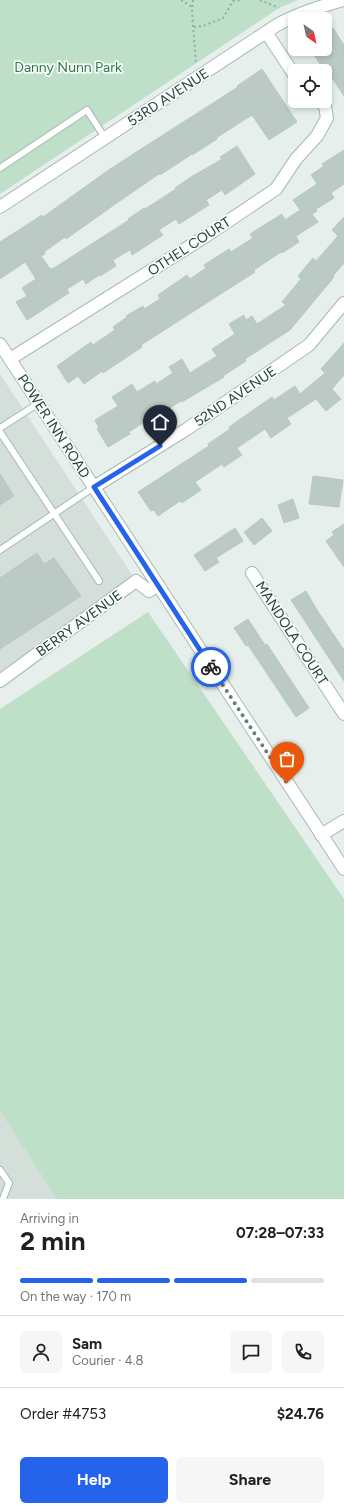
<!DOCTYPE html>
<meta charset="utf-8">
<style>
:root{--surface:#fff;--page:#f6f6f6;--text:#202124;--muted:#757577;--line:#e0e0e0;--accent:#2563eb}
body{margin:0;font-family:Figtree,sans-serif;background:var(--page);color:var(--text);height:100vh;display:flex;flex-direction:column;font-size:15px;white-space:nowrap}
*{box-sizing:border-box;margin:0}
p{font-size:13px;color:var(--muted)}
.icon{flex:none;width:22px;height:22px;fill:none;stroke:currentColor;stroke-width:2;stroke-linecap:round;stroke-linejoin:round}
.map{position:relative;height:1199px;overflow:hidden}
.sheet{display:flex;flex-direction:column;background:var(--surface);flex:1}
.sheet>*{flex:none}
.needle{width:26px;rotate:147deg}
.buttons{position:absolute;left:288px;top:12px;display:grid;gap:8px}
.buttons a{display:grid;place-items:center;width:44px;height:44px;border-radius:6px;background:var(--surface);box-shadow:0 2px 6px #0003;font-size:20px}
.pin{position:absolute;display:grid;place-items:center;width:34px;height:34px;color:#fff;margin:-41px -17px;border-radius:50% 50% 50% 0;rotate:-45deg;box-shadow:0 0 4px #0007}
.pin .icon{rotate:45deg}
.courier{position:absolute;display:grid;place-items:center;width:40px;height:40px;margin:-20px;border:3px solid #2563eb;border-radius:50%;background:#fff;color:#222;box-shadow:0 1px 5px #0007}
.summary em{font-style:normal;font-weight:700}
.summary div{display:flex;flex-direction:column-reverse}
.summary{display:flex;align-items:center;justify-content:space-between;height:68px;padding:0 20px}
h1{font-size:26px;font-weight:700;line-height:30px}
.bar{display:grid;grid-template-columns:repeat(4,1fr);gap:6px 4px;align-content:center;height:48px;padding:0 20px}
.bar i{height:5px;border-radius:3px;background:var(--line)}
.bar .current{background:var(--accent)}
.bar p{grid-column:span 4}
.line{display:flex;align-items:center;gap:10px;padding:0 20px;border-top:1px solid var(--line)}
.line div{flex:1}
.round{display:grid;place-items:center;flex:none;width:42px;height:42px;border-radius:6px;background:var(--page)}
.button{display:flex;gap:8px;margin-top:auto;padding:8px 20px}
.button a{flex:1;height:46px;border-radius:6px;background:var(--accent);color:#fff;font-size:16px;font-weight:700;line-height:46px;text-align:center}
.button a+a{background:var(--page);color:var(--text)}
.map>svg:first-child{display:block}
.built{fill:#d4dfda}
.green{fill:#bfe0c8}
.building{fill:#bbcac4;stroke:#b8c9c2}
.lines{fill:none;stroke-linecap:round;stroke-linejoin:round}
.lane-casing{stroke:#a8b8b2;stroke-width:8}
.street-casing{stroke:#a8b8b2;stroke-width:14}
.secondary-casing{stroke:#a4bbb3;stroke-width:14}
.path{stroke:#86b3a5;stroke-width:2;stroke-dasharray:2 3;stroke-linecap:butt}
.lane{stroke:#fff;stroke-width:6}
.street{stroke:#fff;stroke-width:12}
.secondary{stroke:#fff;stroke-width:12}
.done{stroke:#687f78;stroke-width:4;stroke-dasharray:0 7.2}
.route{stroke:#2563eb;stroke-width:5}
.labels{text-anchor:middle;stroke-width:3.5;stroke-linejoin:round;paint-order:stroke}
.park-label{font-size:14px;fill:#2d7a4b;stroke:#f7fbf9}
.street-label{font-size:14px;fill:#24423a;stroke:#f7fbf9}
</style>
<div class="map">
<svg width="344" height="1199" viewBox="0 0 344 1199">
<rect width="100%" height="100%" fill="#e6efeb"/>
<path class="built" d="M 0,374 L 136,581 L 0,672 Z
M 0,1098 L 65,1199 L 0,1199 Z"/>
<path class="green" d="M 0,0 L 298,0 L 279,8 L 0,194 Z
M 148,612 L 344,899 L 344,1199 L 57,1199 L 0,1111 L 0,709 Z"/>
<path class="building" d="M 333,28 L 344,45 L 344,96 L 326,69 L 324,70 L 310,49 L 325,49 L 325,33 Z
M 262,69 L 297,122 L 269,140 L 252,115 L 216,138 L 217,139 L 192,155 L 192,154 L 160,175 L 159,174 L 121,200 L 66,239 L 65,237 L 44,252 L 45,254 L 41,256 L 50,269 L 54,268 L 129,220 L 128,219 L 144,208 L 145,209 L 176,189 L 175,188 L 191,177 L 222,159 L 220,157 L 237,146 L 255,174 L 225,195 L 222,190 L 206,200 L 209,205 L 179,224 L 176,219 L 159,230 L 163,235 L 132,255 L 130,250 L 113,260 L 116,266 L 100,276 L 99,275 L 86,284 L 83,279 L 67,289 L 69,293 L 27,320 L 16,302 L 27,296 L 22,288 L 36,279 L 25,262 L 0,279 L 0,242 L 42,215 L 43,217 L 110,169 L 238,87 L 237,86 Z
M 344,150 L 344,184 L 331,193 L 334,198 L 316,209 L 317,211 L 312,214 L 318,222 L 296,236 L 299,242 L 282,253 L 281,252 L 254,270 L 255,272 L 141,345 L 142,347 L 103,373 L 102,371 L 84,384 L 78,376 L 68,383 L 57,366 L 91,342 L 93,345 L 115,330 L 113,327 L 127,317 L 126,316 L 143,306 L 144,309 L 160,299 L 158,295 L 187,275 L 190,279 L 206,268 L 204,265 L 229,249 L 231,252 L 253,238 L 250,234 L 261,227 L 282,214 L 285,220 L 300,210 L 293,200 L 317,184 L 311,175 L 324,166 L 322,164 Z
M 344,217 L 344,263 L 333,276 L 334,277 L 290,330 L 245,359 L 246,361 L 223,376 L 224,377 L 182,402 L 181,401 L 156,416 L 155,415 L 129,432 L 130,434 L 108,447 L 97,429 L 99,428 L 95,420 L 118,406 L 112,397 L 132,384 L 137,392 L 155,381 L 156,384 L 173,373 L 169,367 L 182,359 L 190,373 L 217,356 L 212,349 L 235,334 L 229,324 L 244,315 L 246,320 L 252,316 L 257,324 L 286,305 L 282,302 L 301,279 L 298,276 L 313,258 L 316,261 L 338,236 L 332,230 Z
M 344,343 L 344,375 L 332,389 L 341,399 L 326,411 L 316,399 L 287,418 L 291,424 L 271,438 L 265,429 L 237,448 L 242,455 L 224,467 L 222,464 L 195,482 L 201,490 L 182,503 L 180,501 L 158,516 L 154,510 L 151,511 L 138,492 L 209,446 L 208,444 L 230,429 L 229,427 L 272,397 L 274,400 L 295,386 L 300,394 L 325,373 L 321,369 Z
M 0,474 L 14,496 L 0,505 Z
M 313,476 L 343,480 L 339,507 L 309,504 Z
M 293,499 L 299,518 L 284,523 L 278,505 Z
M 262,518 L 272,531 L 254,545 L 244,532 Z
M 344,524 L 344,567 L 326,541 L 334,535 L 332,532 Z
M 235,528 L 243,541 L 216,558 L 219,562 L 205,571 L 194,555 Z
M 37,553 L 44,564 L 54,558 L 81,596 L 0,649 L 0,578 Z
M 306,591 L 317,610 L 344,650 L 344,681 L 291,600 Z
M 248,619 L 265,645 L 267,644 L 309,708 L 296,717 L 248,645 L 246,646 L 234,628 Z"/>
<g class="lines">
<g class="lane-casing">
<path id="lane" d="M 0,168 L 87,110 L 105,138
M 0,428 L 39,403
M 0,432 L 99,581
M 0,550 L 94,487
M 0,1170 L 9,1183 L 3,1199"/>
</g>
<g class="street-casing">
<path id="street" d="M 266,32 L 295,76
M 0,207 L 277,25 C 298,13 320,7 343,0
M 10,359 L 206,236 L 276,189 L 296,159 L 317,136 L 327,118 L 325,106 L 319,101
M 94,487 L 187,429 L 309,345 L 344,303
M 252,573 L 344,714
M 0,681 L 136,581 L 149,591 L 158,585
M 321,835 L 344,821"/>
</g>
<g class="secondary-casing">
<path id="secondary" d="M 0,344 L 344,869"/>
</g>
<path class="path" d="M 181,0 L 192,7
M 193,0 L 192,12 L 196,63
M 260,0 L 279,8
M 194,27 L 203,26 L 223,18 L 233,1 L 242,0"/>
<use href="#lane" class="lane"/>
<use href="#street" class="street"/>
<use href="#secondary" class="secondary"/>
</g>
<g class="lines">
<path class="done" d="M 211,667 L 287,783"/>
<path class="route" d="M 160,446 L 94,487 L 211,667"/>
</g>
<g class="labels">
<g class="park-label">
<text x="68" y="72">Danny Nunn Park</text>
</g>
<g class="street-label">
<text transform="translate(168 97) rotate(-33)" y="5">53RD AVENUE</text>
<text transform="translate(189 246) rotate(-33)" y="5">OTHEL COURT</text>
<text transform="translate(235 396) rotate(-34)" y="5">52ND AVENUE</text>
<text transform="translate(54 426) rotate(57)" y="5">POWER INN ROAD</text>
<text transform="translate(79 623) rotate(-36)" y="5">BERRY AVENUE</text>
<text transform="translate(292 633) rotate(57)" y="5">MANDOLA COURT</text>
</g>
</g>
</svg>
<div class="buttons">
<a><svg class="needle" viewBox="-14 -14 28 28"><path d="M0-13l5 13h-10z" fill="#e53935"/><path d="M0 13l5-13h-10z" fill="#757577"/></svg></a>
<a><svg class="icon" aria-label="locate" viewBox="0 0 24 24"><circle cx="12" cy="12" r="6"/><path d="M12 2v4M12 18v4M2 12h4M18 12h4"/></svg></a>
</div>
<div class="pin" style="left:287px;top:783px;background:#ea580c"><svg class="icon" aria-label="bag" viewBox="0 0 24 24"><path d="M5 8h14l-1 12H6zM9 8a3 3 0 0 1 6 0"/></svg></div>
<div class="pin" style="left:160px;top:446px;background:#1f2937"><svg class="icon" aria-label="home" viewBox="0 0 24 24"><path d="M3 11l9-7 9 7M6 9v11h12V9"/></svg></div>
<div class="courier" style="left:211px;top:667px"><svg class="icon" aria-label="bike" viewBox="0 0 24 24"><circle cx="6" cy="16" r="4"/><circle cx="18" cy="16" r="4"/><path d="M6 16l4-8h5l3 8M10 8l3 8H6M13 5h3"/></svg></div>
</div>
<section class="sheet">
<div class="summary"><div><h1>2 min</h1><p>Arriving in</p></div><em>07:28–07:33</em></div>
<div class="bar"><i class="current"></i><i class="current"></i><i class="current"></i><i></i><p>On the way · 170 m</p></div>
<div class="line" style="height:72px"><a class="round"><svg class="icon" aria-label="person" viewBox="0 0 24 24"><circle cx="12" cy="8" r="4"/><path d="M4 21q1-7 8-7t8 7"/></svg></a><div><b>Sam</b><p>Courier · 4.8</p></div><a class="round"><svg class="icon" aria-label="chat" viewBox="0 0 24 24"><path d="M4 5h16v11H9l-5 4z"/></svg></a><a class="round"><svg class="icon" aria-label="phone" viewBox="0 0 24 24"><path d="M5 4h4l2 5-3 2q2 4 5 5l2-3 5 2v4C11 20 4 13 5 4z"/></svg></a></div>
<div class="line" style="height:52px"><div>Order #4753</div><b>$24.76</b></div>
<div class="button"><a>Help</a><a>Share</a></div>
</section>
